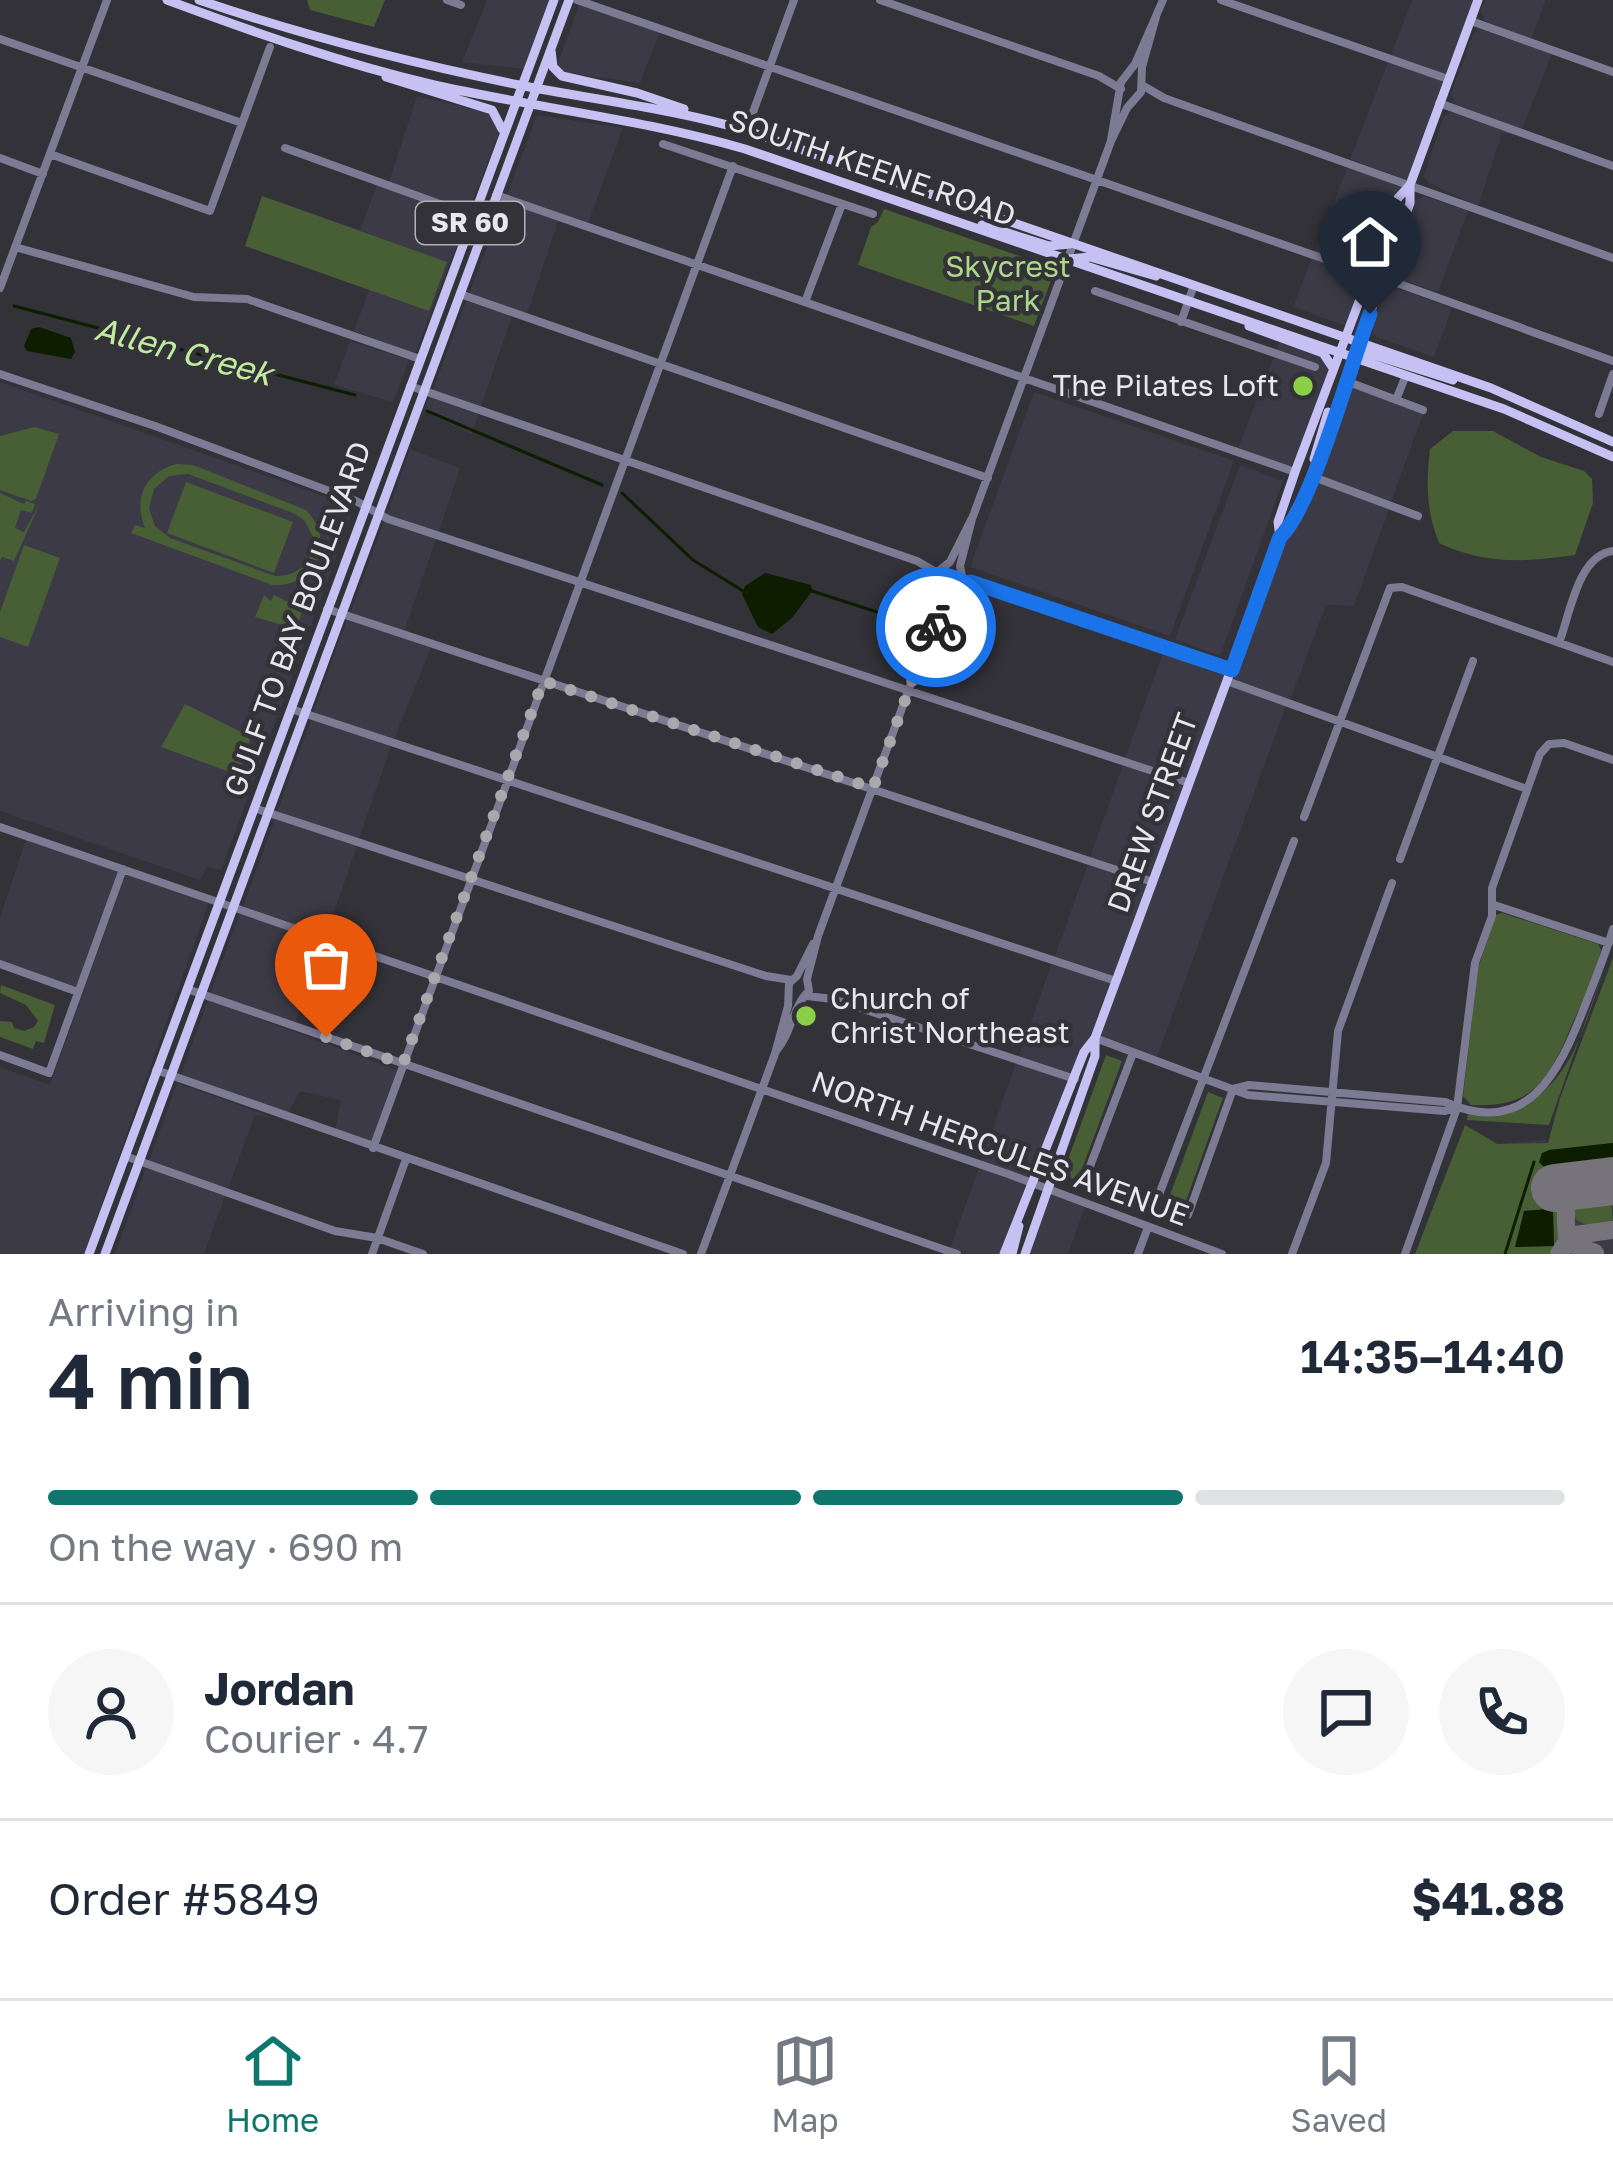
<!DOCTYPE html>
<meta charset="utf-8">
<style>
:root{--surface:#fff;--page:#f6f6f7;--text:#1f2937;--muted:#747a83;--line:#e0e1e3;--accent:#0f766e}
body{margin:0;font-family:"Golos Text",sans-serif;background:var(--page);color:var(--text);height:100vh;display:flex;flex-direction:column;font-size:45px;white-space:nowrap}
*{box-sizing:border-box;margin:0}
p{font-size:39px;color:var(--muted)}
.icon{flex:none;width:66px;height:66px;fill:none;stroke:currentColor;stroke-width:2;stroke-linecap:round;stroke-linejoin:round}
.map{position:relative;height:1254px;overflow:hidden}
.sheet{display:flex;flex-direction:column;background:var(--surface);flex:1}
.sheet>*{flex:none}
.pin{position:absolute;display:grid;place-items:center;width:102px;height:102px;color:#fff;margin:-123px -51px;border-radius:50% 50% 50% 0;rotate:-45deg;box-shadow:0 0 12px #0007}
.pin .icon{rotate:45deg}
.courier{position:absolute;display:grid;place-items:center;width:120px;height:120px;margin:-60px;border:9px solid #1a73e8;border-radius:50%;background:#fff;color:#222;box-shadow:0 3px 15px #0007}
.head em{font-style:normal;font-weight:600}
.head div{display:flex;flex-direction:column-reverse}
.head{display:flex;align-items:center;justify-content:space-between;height:204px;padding:0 48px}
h1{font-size:78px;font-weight:600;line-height:90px}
.bar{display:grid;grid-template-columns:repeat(4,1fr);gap:18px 12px;align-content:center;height:144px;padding:0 48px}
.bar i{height:15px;border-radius:9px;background:var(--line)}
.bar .on{background:var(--accent)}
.bar p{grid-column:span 4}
.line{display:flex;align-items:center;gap:30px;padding:0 48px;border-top:3px solid var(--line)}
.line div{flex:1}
.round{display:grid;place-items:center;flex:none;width:126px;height:126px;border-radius:63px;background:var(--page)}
.menu{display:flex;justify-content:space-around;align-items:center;height:168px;border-top:3px solid var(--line);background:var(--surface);font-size:33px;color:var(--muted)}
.menu a{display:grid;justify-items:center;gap:6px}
.menu .on{color:var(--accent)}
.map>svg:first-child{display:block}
.built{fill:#3b3a46}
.green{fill:#485e34;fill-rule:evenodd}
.water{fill:#0c1d00}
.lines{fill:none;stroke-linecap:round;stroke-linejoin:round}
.stream{stroke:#0c1d00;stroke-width:3}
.taxiway{stroke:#76747a;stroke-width:18}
.runway{stroke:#76747a;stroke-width:48}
.minor{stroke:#7d7a93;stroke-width:8}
.major{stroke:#c6c0f3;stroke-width:9}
.done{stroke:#a9a8ac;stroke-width:12;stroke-dasharray:0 21.6}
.route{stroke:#1a73e8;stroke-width:15}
.poi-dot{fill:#8cce46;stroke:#333238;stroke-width:4.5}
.labels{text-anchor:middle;stroke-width:9;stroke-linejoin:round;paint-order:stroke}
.shield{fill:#333238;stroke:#b2b1b5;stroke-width:3}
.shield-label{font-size:27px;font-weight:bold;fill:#e8e7eb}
.street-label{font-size:30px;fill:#e8e7eb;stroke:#333238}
.park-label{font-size:30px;fill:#add88a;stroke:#333238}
.poi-label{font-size:30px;fill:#e8e7eb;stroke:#333238;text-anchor:end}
.water-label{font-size:33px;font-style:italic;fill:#c0ec9d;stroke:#333238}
</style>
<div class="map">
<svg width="1613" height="1254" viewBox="0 0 1613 1254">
<rect width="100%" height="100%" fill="#333238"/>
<path class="built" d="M 487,0 L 549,0 L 523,69 L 462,62 Z
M 1412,0 L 1474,0 L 1446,74 L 1391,55 Z
M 1485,0 L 1546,0 L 1531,39 L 1485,21 L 1481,11 Z
M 579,5 L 660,32 L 640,83 L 562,72 L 557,66 Z
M 1479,29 L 1552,54 L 1522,129 L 1455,104 L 1451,94 L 1473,35 Z
M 1388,62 L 1443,81 L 1407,180 L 1350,159 Z
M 417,96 L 486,112 L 497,122 L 498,135 L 469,211 L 389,182 Z
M 1452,113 L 1518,135 L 1502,133 L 1478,206 L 1429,183 L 1424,176 L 1444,116 Z
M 537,115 L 623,128 L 588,223 L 507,195 Z
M 1348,166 L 1404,186 L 1368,270 L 1315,252 Z
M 377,185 L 467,218 L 415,354 L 354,331 L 369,290 L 245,246 L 262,196 L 360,230 Z
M 1424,196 L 1468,211 L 1438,292 L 1396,278 L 1391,268 L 1416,200 Z
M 504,202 L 558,221 L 527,314 L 469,294 Z
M 1312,258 L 1365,277 L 1347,326 L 1293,307 Z
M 1391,286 L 1452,308 L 1434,357 L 1377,337 L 1372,331 L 1383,290 Z
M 466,301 L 512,316 L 481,406 L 433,390 Z
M 350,341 L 409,360 L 393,402 L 334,385 Z
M 1280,342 L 1321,357 L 1329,369 L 1293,467 L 1238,448 L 1274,357 L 1318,371 L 1319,365 L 1276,350 Z
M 0,382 L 332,499 L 352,514 L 221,870 L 207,867 L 200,880 L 0,811 Z
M 1348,386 L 1423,414 L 1391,502 L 1316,474 Z
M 1034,392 L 1234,461 L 1170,636 L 970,567 Z
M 430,396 L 479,413 L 472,434 L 424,412 Z
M 410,449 L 460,468 L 439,532 L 387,514 Z
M 1240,465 L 1283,481 L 1220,656 L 1175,639 Z
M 1314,481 L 1389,509 L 1354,606 L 1326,605 L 1290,700 L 1232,679 L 1283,541 L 1295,528 Z
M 384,521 L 436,539 L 404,632 L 350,614 Z
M 347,620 L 431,648 L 394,739 L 313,713 Z
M 1163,653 L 1220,675 L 1222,670 L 1226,671 L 1187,779 L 1125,758 Z
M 1230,685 L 1286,706 L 1157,1057 L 1100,1037 Z
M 311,720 L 391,746 L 359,839 L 277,812 Z
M 1123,765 L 1184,786 L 1151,877 L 1090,857 Z
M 275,819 L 357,846 L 326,935 L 243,906 Z
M 26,839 L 118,871 L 76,987 L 0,960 L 0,918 Z
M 1088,864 L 1148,884 L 1114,976 L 1055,956 Z
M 126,874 L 209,902 L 84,1254 L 0,1254 L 0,1067 L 50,1085 Z
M 240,913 L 323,942 L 295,1023 L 210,994 Z
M 1052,963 L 1111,983 L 1092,1035 L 1072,1074 L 1019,1056 Z
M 208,1000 L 397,1070 L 371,1143 L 335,1131 L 341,1100 L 300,1091 L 287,1115 L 180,1077 Z
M 1016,1063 L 1069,1081 L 1029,1178 L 981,1161 Z
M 177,1083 L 277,1119 L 255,1115 L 228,1189 L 149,1161 Z
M 1473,1129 L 1497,1144 L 1545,1140 L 1548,1144 L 1613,1137 L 1613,1254 L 1415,1254 Z
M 146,1168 L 225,1196 L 204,1254 L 115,1254 Z
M 979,1168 L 1026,1184 L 1000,1254 L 967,1254 L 950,1248 Z
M 1051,1194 L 1085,1207 L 1068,1254 L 1029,1254 Z"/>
<path class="green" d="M 307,0 L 385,0 L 374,27 L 310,10 Z
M 262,196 L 447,262 L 429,311 L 245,246 Z
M 884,209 L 1051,267 L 1052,278 L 1034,326 L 858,265 L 871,227 L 878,222 Z
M 34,427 L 59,434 L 36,499 L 31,501 L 0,490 L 0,436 Z
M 1453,431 L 1493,431 L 1541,457 L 1584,471 L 1592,479 L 1593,503 L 1575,555 C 1525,562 1485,565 1439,543 C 1426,511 1426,483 1430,449 Z
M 176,464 L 193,465 L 306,510 C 337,542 316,588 272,585 L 131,533 L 135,525 L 145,528 C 133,498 145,473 176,464 ZM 188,474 L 293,513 L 304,520 L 313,537 C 314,561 300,576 275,576 L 170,538 L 155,526 L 149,508 L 154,489 L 169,476 Z
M 186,482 L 293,522 L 274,573 L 167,533 Z
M 0,493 L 24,504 L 26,501 L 35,504 L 32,513 L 21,510 L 15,528 L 24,532 L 40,503 L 14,561 L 2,557 L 0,560 Z
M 24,545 L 60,558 L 28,647 L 0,637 L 0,612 Z
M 264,595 L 271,601 L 274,595 L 303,609 L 296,629 L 255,617 Z
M 185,704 L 251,737 L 238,775 L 161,747 Z
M 1502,913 L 1598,944 L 1601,950 C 1595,974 1584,999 1573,1022 C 1550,1076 1538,1108 1471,1105 L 1463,1096 L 1478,968 L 1496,915 Z
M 1613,943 L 1549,1125 L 1467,1120 L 1468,1113 C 1573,1119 1583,1023 1613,943 Z
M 1613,958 L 1613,1143 L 1549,1150 L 1546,1169 L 1613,1163 L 1613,1169 L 1554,1175 L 1560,1243 L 1557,1254 L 1415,1254 L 1465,1125 L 1497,1144 L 1548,1143 L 1560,1098 ZM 1548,1209 L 1553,1212 L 1554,1246 L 1516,1247 L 1524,1211 Z
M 1,985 L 55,1005 L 44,1043 L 36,1041 L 33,1049 L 0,1037 L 0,1021 L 12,1022 L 14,1028 L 24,1031 L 34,1027 L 38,1021 L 26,1005 L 0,993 Z
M 1106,1055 L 1122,1061 L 1078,1180 L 1068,1177 L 1065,1168 Z
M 1208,1092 L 1223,1098 L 1182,1212 L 1166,1206 Z
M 1611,1194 L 1613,1226 C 1561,1230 1558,1199 1611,1194 Z"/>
<path class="water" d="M 39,327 L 71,338 L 75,352 L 71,359 L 27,351 L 24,346 L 31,329 Z
M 765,573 L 811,585 L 812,591 L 792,618 L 772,634 L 758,627 L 742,594 L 745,586 Z
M 1613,1143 L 1613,1163 L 1546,1169 L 1539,1162 L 1542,1153 L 1549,1150 Z
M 1548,1209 L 1553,1211 L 1554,1246 L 1515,1247 L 1524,1211 Z"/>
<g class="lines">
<path class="stream" d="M 14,306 L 355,395
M 427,411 L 602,485
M 622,493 L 693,560 L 743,591
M 812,591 L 905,621
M 1505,1254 L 1534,1162"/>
<path class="taxiway" d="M 1585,1184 C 1562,1197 1565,1212 1567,1236 L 1613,1230
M 1559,1254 L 1567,1242 L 1595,1253"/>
<path class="runway" d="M 1555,1188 L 1613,1181"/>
<path class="minor" d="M 447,0 L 461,5
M 577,0 L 1371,275
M 880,0 L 1099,76 L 1121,89
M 1221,0 L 1448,79
M 1471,21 L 1613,72
M 0,39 L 242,123
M 1142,85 L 1164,98 L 1613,258
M 1439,103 L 1613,166
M 752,115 L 794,0
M 1111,140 L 1121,82 L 1135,64 L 1163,0
M 663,144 L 873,214
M 285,148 L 473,216
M 50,154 L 210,211 L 270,47
M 0,158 L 43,174
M 496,195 L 1295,472
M 15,247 L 194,297 L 247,299 L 420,359
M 1383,278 L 1613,361
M 0,288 L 107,0
M 1095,291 L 1315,367
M 460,294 L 988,478
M 805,302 L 842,204
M 1181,322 L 1194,285
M 0,374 L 155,426 L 356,501 L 388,519 L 1189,783
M 1346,381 L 1423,410
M 410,386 L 917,561 L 941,575
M 1396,400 L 1406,375
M 1599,414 L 1613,374
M 1311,476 L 1418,516
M 960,581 L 987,585 L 1232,669
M 327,609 L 1153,882
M 926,642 L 943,587 L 941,569 L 950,562 L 971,520
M 1559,643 C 1570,614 1578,555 1613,551
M 1227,681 L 1527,789
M 291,709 L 1116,981
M 254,808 L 766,976 L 791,980
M 1304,817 L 1390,588 L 1402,587 L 1613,662
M 0,827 L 1008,1174 L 1222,1254
M 1400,859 L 1473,661
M 1494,905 L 1609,943
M 0,964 L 78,992
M 187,989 L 957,1254
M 807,996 L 833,999 L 1075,1079
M 1095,1038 L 1248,1095 L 1445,1111 L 1455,1108
M 776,1050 L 788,1006 L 789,983 L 797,976 L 813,944
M 0,1055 L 49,1073 L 123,869
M 156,1070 L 683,1254
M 1233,1089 L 1249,1085 L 1445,1102 C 1528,1139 1559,1072 1584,1008 C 1594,982 1605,956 1613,929
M 373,1148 L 733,166
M 125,1156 L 335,1231 L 377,1238 L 423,1254
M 1084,1182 L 1133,1053
M 1155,1205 L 1294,841
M 1188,1215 L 1233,1089
M 372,1254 L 406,1159
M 701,1254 L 776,1051 C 792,1033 792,1007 809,991 L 807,979 L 818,936 L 926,643 L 950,588 L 962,576 L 960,566 L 972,519 L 1111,141 L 1127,108 L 1141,92 L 1142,67 L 1156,17
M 1138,1254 L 1148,1227
M 1292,1254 L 1326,1163 L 1338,1031 L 1392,883
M 1405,1254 L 1457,1108 L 1475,963 L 1492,916 L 1492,888 L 1540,754 L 1549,744 L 1564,743 L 1613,760"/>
<path class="major" d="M 167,0 C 253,32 341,63 430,84 C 535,108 642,119 745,149 L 1504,409 L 1613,457
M 199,0 C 305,36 411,63 519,85 C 595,100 670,108 745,130 L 1491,388 L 1613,442
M 551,50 L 553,67 L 562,76 L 637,93 L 684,109
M 386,77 L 492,110 L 502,129
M 982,225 L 1049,246 L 1070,244
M 1069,259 L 1090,257 L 1156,276
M 1249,326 L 1323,353 L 1333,368
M 1354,353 L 1371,354 L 1453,380
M 1314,459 L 1328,412
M 1280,537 L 1291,526 L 1311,476 L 1410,203 L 1410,185 L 1478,0
M 89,1254 L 554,0
M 105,1254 L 569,0
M 1004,1254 L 1084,1052 L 1095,1038 L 1280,537 L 1278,522 L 1295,472 L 1398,198 L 1410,185
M 1012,1254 L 1019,1226
M 1025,1254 L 1095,1056 L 1095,1038"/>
</g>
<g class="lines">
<path class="done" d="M 326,1037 L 403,1064 L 543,681 L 873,788 L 926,643 L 936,627"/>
<path class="route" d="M 936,627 L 953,584 L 971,582 L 1232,670 L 1280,537 C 1312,508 1351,362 1370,314"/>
</g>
<g class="poi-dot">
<circle cx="1303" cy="386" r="12"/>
<circle cx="806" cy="1016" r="12"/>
</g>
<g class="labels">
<rect class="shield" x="416" y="202" width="108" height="42" rx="9"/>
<g class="shield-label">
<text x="470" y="232">SR 60</text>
</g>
<g class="street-label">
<text transform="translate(872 168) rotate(19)" y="10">SOUTH KEENE ROAD</text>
<text transform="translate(298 619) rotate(-70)" y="10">GULF TO BAY BOULEVARD</text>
<text transform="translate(1153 813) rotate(-70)" y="10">DREW STREET</text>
<text transform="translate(1000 1149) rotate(20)" y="10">NORTH HERCULES AVENUE</text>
</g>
<g class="park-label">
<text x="1008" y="277">Skycrest<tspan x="1008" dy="34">Park</tspan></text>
</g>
<g class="poi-label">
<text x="1279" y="396">The Pilates Loft</text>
<text x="830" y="1009" text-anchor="start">Church of<tspan x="830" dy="34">Christ Northeast</tspan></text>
</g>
<g class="water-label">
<text transform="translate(184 351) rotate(15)" y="12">Allen Creek</text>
</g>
</g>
</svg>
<div class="pin" style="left:326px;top:1037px;background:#ea580c"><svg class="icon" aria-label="bag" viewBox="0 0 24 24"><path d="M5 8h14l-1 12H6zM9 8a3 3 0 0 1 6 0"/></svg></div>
<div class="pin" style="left:1370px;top:314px;background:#1f2937"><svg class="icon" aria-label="home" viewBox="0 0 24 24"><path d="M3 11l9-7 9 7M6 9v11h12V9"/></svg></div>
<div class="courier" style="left:936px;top:627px"><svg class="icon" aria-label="bike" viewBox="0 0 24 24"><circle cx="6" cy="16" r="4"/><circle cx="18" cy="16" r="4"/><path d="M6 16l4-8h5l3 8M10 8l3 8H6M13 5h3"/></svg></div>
</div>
<section class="sheet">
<div class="head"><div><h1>4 min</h1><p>Arriving in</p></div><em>14:35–14:40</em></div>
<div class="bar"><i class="on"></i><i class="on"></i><i class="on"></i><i></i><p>On the way · 690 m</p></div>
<div class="line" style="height:216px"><a class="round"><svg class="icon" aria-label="person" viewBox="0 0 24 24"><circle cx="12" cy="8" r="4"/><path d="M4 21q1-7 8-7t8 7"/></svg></a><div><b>Jordan</b><p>Courier · 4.7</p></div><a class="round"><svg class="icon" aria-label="chat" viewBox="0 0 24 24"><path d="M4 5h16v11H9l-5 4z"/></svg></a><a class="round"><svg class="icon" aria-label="phone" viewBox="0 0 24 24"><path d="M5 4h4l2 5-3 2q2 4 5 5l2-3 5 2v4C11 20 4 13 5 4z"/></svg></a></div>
<div class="line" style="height:156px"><div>Order #5849</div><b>$41.88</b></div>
</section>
<nav class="menu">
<a class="on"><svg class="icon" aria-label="home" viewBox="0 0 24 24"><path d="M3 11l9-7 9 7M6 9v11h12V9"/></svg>Home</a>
<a><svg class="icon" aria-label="map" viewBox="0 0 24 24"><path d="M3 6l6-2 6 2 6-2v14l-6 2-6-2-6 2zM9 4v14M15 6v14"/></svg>Map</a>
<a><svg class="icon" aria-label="saved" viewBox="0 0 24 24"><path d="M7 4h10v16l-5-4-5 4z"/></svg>Saved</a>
</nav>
